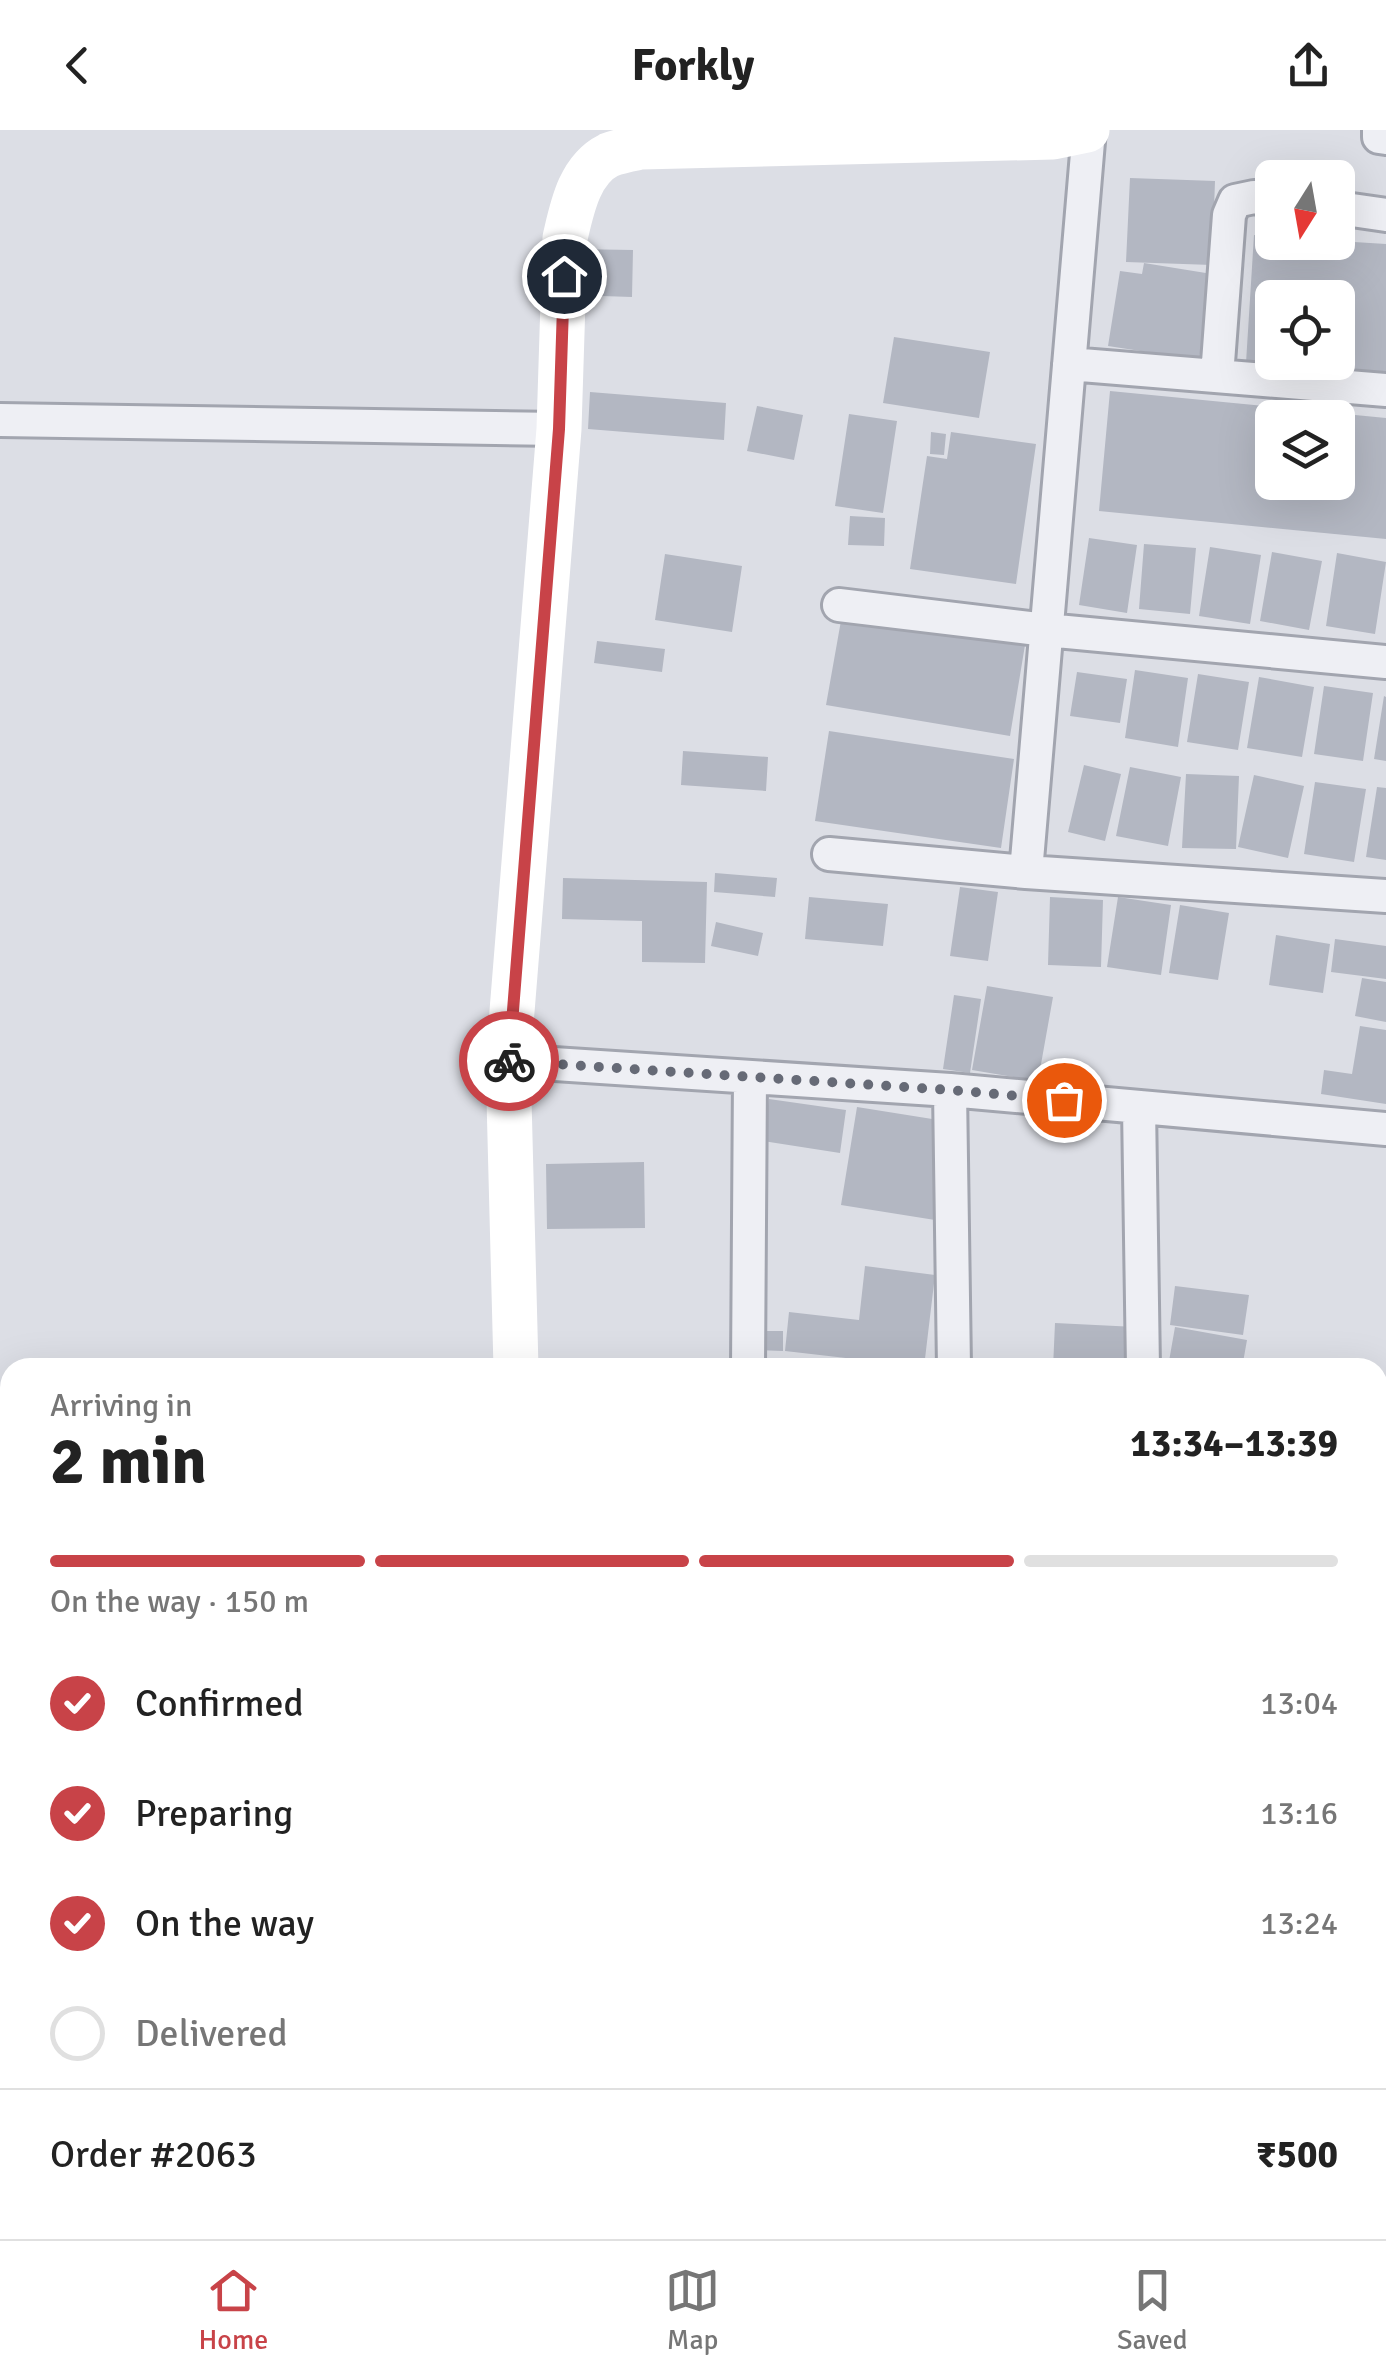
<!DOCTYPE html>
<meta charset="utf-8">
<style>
:root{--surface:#fff;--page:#f2f2f2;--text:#222;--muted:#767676;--line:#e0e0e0;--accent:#c84348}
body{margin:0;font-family:Signika,sans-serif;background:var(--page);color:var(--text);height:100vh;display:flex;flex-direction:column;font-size:38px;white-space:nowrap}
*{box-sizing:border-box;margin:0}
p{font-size:32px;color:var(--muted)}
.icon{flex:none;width:55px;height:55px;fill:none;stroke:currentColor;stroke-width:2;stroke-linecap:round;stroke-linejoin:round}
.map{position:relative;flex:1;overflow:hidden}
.side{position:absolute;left:0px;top:1228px;width:1388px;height:882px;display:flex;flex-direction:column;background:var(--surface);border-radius:30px 30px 0 0;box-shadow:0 10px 40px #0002}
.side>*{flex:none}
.needle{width:65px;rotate:191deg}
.tools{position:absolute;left:1255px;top:30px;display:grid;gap:20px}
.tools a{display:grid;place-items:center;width:100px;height:100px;border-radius:15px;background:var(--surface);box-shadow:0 10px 40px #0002;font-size:50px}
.pin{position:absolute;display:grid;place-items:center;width:85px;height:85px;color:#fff;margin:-42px;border:5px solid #fff;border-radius:50%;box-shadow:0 2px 10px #0007}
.courier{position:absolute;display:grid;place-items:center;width:100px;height:100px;margin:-50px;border:8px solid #c84348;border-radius:50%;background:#fff;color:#222;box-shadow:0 2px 12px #0007}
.head em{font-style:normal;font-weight:700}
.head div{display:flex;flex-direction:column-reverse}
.head{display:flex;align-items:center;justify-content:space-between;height:170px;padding:0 50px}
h1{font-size:65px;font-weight:700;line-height:75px}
.bar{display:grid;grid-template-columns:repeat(4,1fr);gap:15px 10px;align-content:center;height:120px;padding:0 50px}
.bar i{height:12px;border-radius:8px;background:var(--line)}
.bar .current{background:var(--accent)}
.bar p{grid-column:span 4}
.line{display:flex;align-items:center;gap:25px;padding:0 50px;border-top:2px solid var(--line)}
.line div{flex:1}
ol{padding:0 50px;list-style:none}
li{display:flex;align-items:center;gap:30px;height:110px}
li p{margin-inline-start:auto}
li .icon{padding:10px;border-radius:50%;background:var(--accent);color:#fff;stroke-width:4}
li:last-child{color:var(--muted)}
li i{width:55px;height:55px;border:5px solid var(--line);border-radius:50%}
header{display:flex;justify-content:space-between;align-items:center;height:130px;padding:0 50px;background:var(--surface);font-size:45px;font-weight:700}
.tabs{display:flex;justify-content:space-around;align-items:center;height:140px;border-top:2px solid var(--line);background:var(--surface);font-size:28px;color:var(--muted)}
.tabs a{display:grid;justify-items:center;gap:5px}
.tabs .current{color:var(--accent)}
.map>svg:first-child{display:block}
.building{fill:#b3b7c2;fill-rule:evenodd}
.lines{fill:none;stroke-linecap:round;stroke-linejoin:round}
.minor-casing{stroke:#a2a5af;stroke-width:38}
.minor{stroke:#eeeff4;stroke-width:32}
.secondary{stroke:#fff;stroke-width:45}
.done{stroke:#666a76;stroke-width:10;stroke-dasharray:0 18}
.route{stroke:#c84348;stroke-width:12}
</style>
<header><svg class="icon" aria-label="back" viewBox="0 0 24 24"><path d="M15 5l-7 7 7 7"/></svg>Forkly<svg class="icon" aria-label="share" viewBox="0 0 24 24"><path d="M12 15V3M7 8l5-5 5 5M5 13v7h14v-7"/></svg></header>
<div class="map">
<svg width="1386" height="2109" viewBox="0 0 1386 2109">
<rect width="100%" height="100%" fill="#dcdee5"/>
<path class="building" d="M 1130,48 L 1215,51 L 1212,135 L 1126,132 Z
M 1254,105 L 1272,107 L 1272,112 L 1338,112 L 1338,111 L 1386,114 L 1386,242 L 1281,235 L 1281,232 L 1338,232 L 1338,168 L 1272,168 L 1272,235 L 1246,233 Z
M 573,119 L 633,120 L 632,167 L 572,165 Z
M 1144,133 L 1212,144 L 1199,230 L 1108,216 L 1120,141 L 1142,144 Z
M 894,207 L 990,222 L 979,288 L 883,273 Z
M 1110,261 L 1386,288 L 1386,409 L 1099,381 ZM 1272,288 L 1338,288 L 1338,352 L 1272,352 Z
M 590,262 L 726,273 L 724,310 L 588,299 Z
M 757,276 L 803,285 L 794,330 L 747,321 Z
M 849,284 L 897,291 L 883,383 L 835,376 Z
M 931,302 L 946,304 L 944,325 L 930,324 Z
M 951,302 L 1036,314 L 1016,454 L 910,439 L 927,326 L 947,329 Z
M 850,386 L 885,388 L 884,416 L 848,415 Z
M 1089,408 L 1137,415 L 1127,483 L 1079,475 Z
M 1144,414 L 1196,418 L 1190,484 L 1139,479 Z
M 1210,417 L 1261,425 L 1250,494 L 1199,486 Z
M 1272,422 L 1322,431 L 1309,500 L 1260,491 Z
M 1337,423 L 1386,432 L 1375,504 L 1326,496 Z
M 665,424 L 742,436 L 732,502 L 655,490 Z
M 842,485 L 1025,515 L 1010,606 L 826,575 Z
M 597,511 L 665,519 L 662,542 L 594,533 Z
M 1135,540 L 1188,548 L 1178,617 L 1125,608 Z
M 1077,542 L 1127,549 L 1120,593 L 1070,586 Z
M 1198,544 L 1249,552 L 1238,620 L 1187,612 Z
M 1259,547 L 1314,557 L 1302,627 L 1247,618 Z
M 1324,556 L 1373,563 L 1363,631 L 1314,624 Z
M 1384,566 L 1386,567 L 1386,631 L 1374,629 Z
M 829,601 L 1014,629 L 1001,718 L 815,691 Z
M 683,621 L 768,627 L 766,661 L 681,655 Z
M 1084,635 L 1121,644 L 1105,711 L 1068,702 Z
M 1130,637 L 1181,647 L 1168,716 L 1116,706 Z
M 1186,644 L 1239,646 L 1236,719 L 1182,718 Z
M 1254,645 L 1304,656 L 1288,728 L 1238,717 Z
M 1315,652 L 1366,659 L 1354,732 L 1304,724 Z
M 1377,657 L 1386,658 L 1386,730 L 1366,727 Z
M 715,743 L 777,748 L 775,767 L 714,762 Z
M 563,748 L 707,752 L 705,833 L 642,832 L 642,791 L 562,789 Z
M 960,757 L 998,762 L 988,831 L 950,826 Z
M 809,767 L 888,774 L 883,816 L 805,809 Z
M 1050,767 L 1103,770 L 1101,837 L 1048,835 Z
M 1118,767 L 1171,775 L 1161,845 L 1107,837 Z
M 1180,775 L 1229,783 L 1218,850 L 1169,843 Z
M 716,792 L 763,803 L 758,826 L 711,816 Z
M 1276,805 L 1330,814 L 1323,863 L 1269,855 Z
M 1335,809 L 1386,816 L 1386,849 L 1331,842 Z
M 1362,848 L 1386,852 L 1386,892 L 1355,886 Z
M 987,856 L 1053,867 L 1038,951 L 972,940 Z
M 954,865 L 981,869 L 970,943 L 943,939 Z
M 1360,896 L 1386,900 L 1386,974 L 1321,964 L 1324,940 L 1352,944 Z
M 769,969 L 846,980 L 840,1023 L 763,1011 Z
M 857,977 L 951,992 L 935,1090 L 841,1075 Z
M 644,1032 L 645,1098 L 547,1099 L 546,1034 Z
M 865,1136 L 935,1145 L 924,1237 L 785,1221 L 789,1182 L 859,1190 Z
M 1175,1156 L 1249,1165 L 1243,1205 L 1170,1195 Z
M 1055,1193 L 1136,1197 L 1134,1238 L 1053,1238 Z
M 1175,1197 L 1247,1210 L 1242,1238 L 1168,1237 Z
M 759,1201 L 783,1201 L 783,1221 L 759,1220 Z
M 1386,1958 L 1386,2109 L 1351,2109 L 1351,2100 L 1378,2100 L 1378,2041 L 1383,2041 L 1380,1959 Z
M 565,2100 L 594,2100 L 593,2106 L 565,2102 Z
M 682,2100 L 719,2100 L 717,2109 L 681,2106 Z
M 850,2100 L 890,2100 L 889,2109 L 849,2109 Z
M 947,2100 L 1005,2100 L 1004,2109 L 946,2109 Z
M 1155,2100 L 1200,2100 L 1199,2108 L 1155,2102 Z
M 1267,2100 L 1323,2100 L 1324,2109 L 1269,2109 Z
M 1019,2101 L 1059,2107 L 1059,2109 L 1018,2109 Z"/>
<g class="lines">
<g class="minor-casing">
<path id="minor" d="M 1379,0 L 1379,7 L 1386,8
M 1338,78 L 1386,85
M 1069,234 L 1386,260
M 1217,246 L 1229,85 L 1235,71 L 1254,67 L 1272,69
M 0,290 L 559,299
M 839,475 L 1046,500 L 1386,532
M 829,724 L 1026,742 L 1386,766
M 1026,742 L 1089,0
M 508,931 L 950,960 L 1386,999
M 950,960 L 954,1238
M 1139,977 L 1143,1238
M 748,1238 L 750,947
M 1378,1355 L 1386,1355
M 1107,2109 L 1107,2100"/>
</g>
<use href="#minor" class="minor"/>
<path class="secondary" d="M 516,1238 L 508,931 L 559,299 L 565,108 C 572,78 579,40 609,25 C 619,21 631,19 641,17 L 1053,7 L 1087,0
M 495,2109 L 497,2100"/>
</g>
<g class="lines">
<path class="done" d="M 509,931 L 950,960 L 1064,970"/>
<path class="route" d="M 509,931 L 559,299 L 564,146"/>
</g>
</svg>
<div class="tools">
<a><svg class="needle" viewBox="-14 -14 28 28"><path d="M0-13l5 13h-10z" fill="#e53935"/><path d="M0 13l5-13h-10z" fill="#767676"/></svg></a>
<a><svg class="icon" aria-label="locate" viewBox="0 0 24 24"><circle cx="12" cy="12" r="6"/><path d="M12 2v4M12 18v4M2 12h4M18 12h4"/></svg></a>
<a><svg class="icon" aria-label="layers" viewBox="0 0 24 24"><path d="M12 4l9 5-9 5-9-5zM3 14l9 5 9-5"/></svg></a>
</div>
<div class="pin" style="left:1064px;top:970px;background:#ea580c"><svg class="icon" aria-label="bag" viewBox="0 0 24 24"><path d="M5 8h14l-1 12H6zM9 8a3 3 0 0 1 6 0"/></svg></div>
<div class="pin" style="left:564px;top:146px;background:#1f2937"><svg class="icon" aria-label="home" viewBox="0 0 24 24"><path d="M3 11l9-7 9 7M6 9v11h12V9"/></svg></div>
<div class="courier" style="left:509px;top:931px"><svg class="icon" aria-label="bike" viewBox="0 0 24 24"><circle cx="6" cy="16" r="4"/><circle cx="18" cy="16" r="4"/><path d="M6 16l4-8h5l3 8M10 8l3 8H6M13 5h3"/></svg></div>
<section class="side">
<div class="head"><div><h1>2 min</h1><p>Arriving in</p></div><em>13:34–13:39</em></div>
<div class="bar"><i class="current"></i><i class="current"></i><i class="current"></i><i></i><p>On the way · 150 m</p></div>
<ol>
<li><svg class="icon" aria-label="check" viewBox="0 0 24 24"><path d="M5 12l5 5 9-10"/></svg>Confirmed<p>13:04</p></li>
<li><svg class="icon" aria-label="check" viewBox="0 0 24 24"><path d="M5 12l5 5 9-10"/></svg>Preparing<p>13:16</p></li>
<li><svg class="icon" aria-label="check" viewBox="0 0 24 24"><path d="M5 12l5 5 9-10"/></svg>On the way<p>13:24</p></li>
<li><i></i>Delivered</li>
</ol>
<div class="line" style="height:130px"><div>Order #2063</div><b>₹500</b></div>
</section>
</div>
<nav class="tabs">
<a class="current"><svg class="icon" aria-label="home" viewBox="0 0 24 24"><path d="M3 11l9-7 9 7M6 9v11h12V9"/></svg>Home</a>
<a><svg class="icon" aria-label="map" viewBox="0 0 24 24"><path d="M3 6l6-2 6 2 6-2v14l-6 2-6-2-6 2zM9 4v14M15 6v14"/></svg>Map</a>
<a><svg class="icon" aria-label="saved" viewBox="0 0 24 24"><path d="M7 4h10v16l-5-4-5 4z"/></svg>Saved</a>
</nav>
